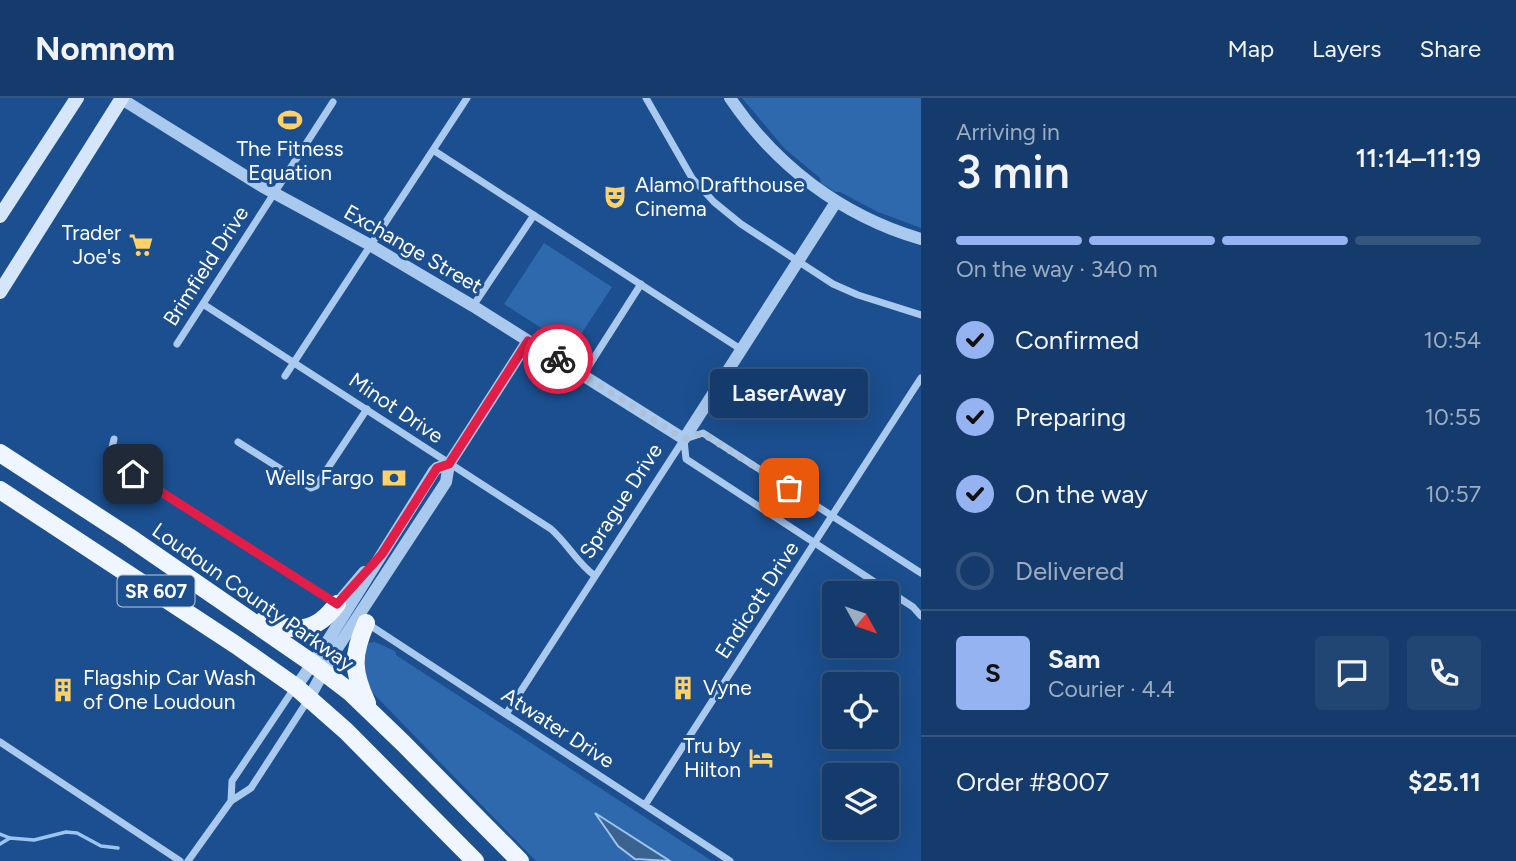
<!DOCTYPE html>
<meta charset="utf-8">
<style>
:root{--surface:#143b6b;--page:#214673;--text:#f1f3f6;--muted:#9dadc1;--line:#33557e;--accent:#95b2f1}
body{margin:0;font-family:Figtree,sans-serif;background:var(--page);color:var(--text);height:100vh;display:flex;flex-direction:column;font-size:26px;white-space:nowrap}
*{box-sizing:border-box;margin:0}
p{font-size:23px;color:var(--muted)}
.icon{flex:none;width:38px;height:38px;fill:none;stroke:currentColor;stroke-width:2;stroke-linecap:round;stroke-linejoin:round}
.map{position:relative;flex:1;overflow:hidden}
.sheet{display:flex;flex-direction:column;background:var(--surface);width:595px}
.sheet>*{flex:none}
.needle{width:46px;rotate:130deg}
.tools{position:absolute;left:822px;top:483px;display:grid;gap:14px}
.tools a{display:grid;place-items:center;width:77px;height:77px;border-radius:7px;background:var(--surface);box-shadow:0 7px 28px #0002,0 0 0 2px var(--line);font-size:35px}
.pin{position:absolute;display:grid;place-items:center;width:60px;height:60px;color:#fff;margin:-30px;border-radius:14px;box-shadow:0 4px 10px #0006}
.courier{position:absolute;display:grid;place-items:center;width:70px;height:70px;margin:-35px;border:5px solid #e11d48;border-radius:50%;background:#fff;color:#222;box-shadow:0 2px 9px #0007}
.bubble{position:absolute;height:49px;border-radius:7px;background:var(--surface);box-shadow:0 7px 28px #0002,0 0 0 2px var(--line);font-size:23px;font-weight:600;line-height:49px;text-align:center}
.headline em{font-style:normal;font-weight:600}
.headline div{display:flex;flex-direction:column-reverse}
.headline{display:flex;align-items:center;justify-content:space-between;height:119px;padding:0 35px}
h1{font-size:46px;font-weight:600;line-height:52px}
.bar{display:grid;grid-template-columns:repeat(4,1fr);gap:10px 7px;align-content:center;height:84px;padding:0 35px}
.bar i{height:9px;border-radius:5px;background:var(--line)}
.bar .on{background:var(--accent)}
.bar p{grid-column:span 4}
.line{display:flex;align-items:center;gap:18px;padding:0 35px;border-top:2px solid var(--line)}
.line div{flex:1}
.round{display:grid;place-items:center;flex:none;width:74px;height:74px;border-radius:7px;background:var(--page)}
ol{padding:0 35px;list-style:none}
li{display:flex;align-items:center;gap:21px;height:77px}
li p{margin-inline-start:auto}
li .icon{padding:7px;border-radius:50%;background:var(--accent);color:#111;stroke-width:4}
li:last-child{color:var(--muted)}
li i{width:38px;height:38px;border:4px solid var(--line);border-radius:50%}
header{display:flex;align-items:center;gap:42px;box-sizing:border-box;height:98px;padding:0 35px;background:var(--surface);border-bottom:2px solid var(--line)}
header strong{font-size:33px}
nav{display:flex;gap:38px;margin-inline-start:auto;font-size:24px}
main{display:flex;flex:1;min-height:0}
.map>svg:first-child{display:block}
.green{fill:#2e69ad}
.water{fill:#3c6290;stroke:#9cc4f0;stroke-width:2}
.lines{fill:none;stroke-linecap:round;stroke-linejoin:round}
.stream{stroke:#9cc4f0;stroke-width:3.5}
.minor{stroke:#a9c9ee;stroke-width:7}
.tertiary{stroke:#a9c9ee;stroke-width:12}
.secondary{stroke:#d6e6fa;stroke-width:14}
.primary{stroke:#f0f6ff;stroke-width:18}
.done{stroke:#afc1d8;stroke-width:7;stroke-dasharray:0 12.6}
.route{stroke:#e11d48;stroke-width:9}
.labels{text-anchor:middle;stroke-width:6;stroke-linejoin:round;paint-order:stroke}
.shield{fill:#1b4f8f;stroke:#bbcadd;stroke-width:2}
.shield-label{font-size:19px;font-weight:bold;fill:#fff}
.poi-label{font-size:21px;fill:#fff;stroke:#1b4f8f;text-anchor:start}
.street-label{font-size:21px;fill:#fff;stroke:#1b4f8f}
</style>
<header>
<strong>Nomnom</strong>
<nav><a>Map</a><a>Layers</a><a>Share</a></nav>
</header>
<main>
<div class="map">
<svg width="921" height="763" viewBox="0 0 921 763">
<rect width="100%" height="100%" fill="#1b4f8f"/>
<path class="green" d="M 742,0 L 921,0 L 921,130 L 878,114 L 840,94 L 835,94 L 821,85 L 820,80 L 785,51 Z
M 544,145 L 612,189 L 572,250 L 504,206 Z
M 375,544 L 395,553 L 396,557 L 712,763 L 670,763 L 596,716 L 607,735 L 639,763 L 536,763 L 369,591 L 361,574 L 361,551 L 367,545 Z"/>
<path class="water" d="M 595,715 L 670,763 L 635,761 L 618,748 Z"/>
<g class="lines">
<path class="stream" d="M 0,736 L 10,740 L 34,742 L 66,734 L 77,735 L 101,748 L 118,750
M 0,746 L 10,740"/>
<path class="minor" d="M 646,0 L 692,80 L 714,104 L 741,126 L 833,186 L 858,197 L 921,217
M 433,52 L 742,252
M 203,206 L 551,431 C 568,446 577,465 595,478
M 473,208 L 534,117
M 177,246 L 333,4
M 583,277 L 641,186
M 285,278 L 467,0
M 114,341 L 111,354 L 113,364 L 337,506
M 685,341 L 703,335 L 921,475
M 684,342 L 686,361 L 913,509 L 921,518
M 238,344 L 311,390 L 316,388 L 367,311
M 368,526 L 730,763
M 506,616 L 684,341
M 0,644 L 180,763
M 231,703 L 232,683 L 295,589
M 645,707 L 921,280
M 188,763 L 231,703 L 251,690 L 308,602"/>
<path class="tertiary" d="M 120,0 L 263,89 L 370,147 L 473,208 L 684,341 L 836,104
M 730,0 C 776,68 842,118 921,141
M 337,506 L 364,474
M 296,589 L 322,552 L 434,373 L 437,370 L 449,366
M 309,600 L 332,558 L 446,384 L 449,366 L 528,243"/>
<path class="secondary" d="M 0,118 L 77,0
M 0,194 L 122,0"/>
<path class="primary" d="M 0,355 L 129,439 L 312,565 L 350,594 L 403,645 L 520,763
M 0,392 L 236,547 L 296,589 L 346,633 L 475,763
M 263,523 C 297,533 314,537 337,506
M 366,525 C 352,557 352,573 367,605"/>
</g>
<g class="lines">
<path class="done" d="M 558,261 L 684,341 L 702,335 L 789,390"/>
<path class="route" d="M 133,376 L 337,506 L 382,456 L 437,370 L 449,366 L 528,243 L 558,261"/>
</g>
<defs>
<g id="stadium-bare" transform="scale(1.89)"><path d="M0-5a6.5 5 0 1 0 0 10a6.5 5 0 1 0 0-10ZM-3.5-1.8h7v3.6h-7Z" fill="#ffd166" stroke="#1b4f8f" stroke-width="2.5" paint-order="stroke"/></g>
<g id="theatre-bare" transform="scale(1.89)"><path d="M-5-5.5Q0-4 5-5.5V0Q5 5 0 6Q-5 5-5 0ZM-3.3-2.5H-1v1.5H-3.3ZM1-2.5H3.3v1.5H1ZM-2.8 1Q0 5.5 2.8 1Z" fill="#ffd166" stroke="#1b4f8f" stroke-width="2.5" paint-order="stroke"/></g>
<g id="supermarket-bare" transform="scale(1.89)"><path d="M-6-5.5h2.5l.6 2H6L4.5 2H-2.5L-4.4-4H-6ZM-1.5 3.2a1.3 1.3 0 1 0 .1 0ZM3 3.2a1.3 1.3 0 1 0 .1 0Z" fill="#ffd166" stroke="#1b4f8f" stroke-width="2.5" paint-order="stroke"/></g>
<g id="bank-bare" transform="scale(1.89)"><path d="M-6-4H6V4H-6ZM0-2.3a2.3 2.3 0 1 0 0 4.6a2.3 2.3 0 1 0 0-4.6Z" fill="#ffd166" stroke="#1b4f8f" stroke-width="2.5" paint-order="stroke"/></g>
<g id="building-bare" transform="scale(1.89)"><path d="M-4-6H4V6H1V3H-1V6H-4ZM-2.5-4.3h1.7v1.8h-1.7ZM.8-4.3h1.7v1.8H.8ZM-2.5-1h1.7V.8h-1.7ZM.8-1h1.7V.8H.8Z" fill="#ffd166" stroke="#1b4f8f" stroke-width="2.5" paint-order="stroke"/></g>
<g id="hotel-bare" transform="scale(1.89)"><path d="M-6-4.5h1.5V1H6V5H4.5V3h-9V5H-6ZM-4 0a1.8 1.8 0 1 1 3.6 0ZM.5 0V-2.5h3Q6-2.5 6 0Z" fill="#ffd166" stroke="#1b4f8f" stroke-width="2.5" paint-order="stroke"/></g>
</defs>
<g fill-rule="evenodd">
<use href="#stadium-bare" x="290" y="22"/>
<use href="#theatre-bare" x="615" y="99"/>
<use href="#supermarket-bare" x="141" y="147"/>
<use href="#bank-bare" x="394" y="380"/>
<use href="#building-bare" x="683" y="590"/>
<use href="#building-bare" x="63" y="592"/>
<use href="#hotel-bare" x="761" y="660"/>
</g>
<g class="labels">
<rect class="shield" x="117.5" y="477.5" width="77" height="31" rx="5"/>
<g class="shield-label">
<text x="156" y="500">SR 607</text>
</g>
<g class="poi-label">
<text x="290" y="58" text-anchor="middle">The Fitness<tspan x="290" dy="24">Equation</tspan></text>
<text x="635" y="94">Alamo Drafthouse<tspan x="635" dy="24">Cinema</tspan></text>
<text x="121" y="142" text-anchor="end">Trader<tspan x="121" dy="24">Joe's</tspan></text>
<text x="374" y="387" text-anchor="end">Wells Fargo</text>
<text x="83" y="587">Flagship Car Wash<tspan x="83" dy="24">of One Loudoun</tspan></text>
<text x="703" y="597">Vyne</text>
<text x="741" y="655" text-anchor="end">Tru by<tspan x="741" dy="24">Hilton</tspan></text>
</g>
<g class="street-label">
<text transform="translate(413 151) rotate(30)" y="7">Exchange Street</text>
<text transform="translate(206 168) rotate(-57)" y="7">Brimfield Drive</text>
<text transform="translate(396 310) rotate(34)" y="7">Minot Drive</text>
<text transform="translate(621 403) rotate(-57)" y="7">Sprague Drive</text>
<text transform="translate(253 499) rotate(35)" y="7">Loudoun County Parkway</text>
<text transform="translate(757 502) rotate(-57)" y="7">Endicott Drive</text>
<text transform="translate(558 630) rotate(33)" y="7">Atwater Drive</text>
</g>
</g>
</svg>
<div class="tools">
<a><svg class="needle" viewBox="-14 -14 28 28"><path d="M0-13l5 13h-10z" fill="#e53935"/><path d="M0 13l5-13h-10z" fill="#9dadc1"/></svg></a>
<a><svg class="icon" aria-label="locate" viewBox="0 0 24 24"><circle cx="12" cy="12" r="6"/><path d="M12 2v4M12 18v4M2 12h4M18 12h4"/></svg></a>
<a><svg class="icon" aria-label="layers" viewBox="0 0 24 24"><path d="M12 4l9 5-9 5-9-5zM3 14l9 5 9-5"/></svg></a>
</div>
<div class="pin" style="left:789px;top:390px;background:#ea580c"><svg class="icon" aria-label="bag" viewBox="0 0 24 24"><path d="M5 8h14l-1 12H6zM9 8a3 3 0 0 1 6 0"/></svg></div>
<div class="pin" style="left:133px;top:376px;background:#1f2937"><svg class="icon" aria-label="home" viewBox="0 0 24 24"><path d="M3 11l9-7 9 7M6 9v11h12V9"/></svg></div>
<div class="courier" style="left:558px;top:261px"><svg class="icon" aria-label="bike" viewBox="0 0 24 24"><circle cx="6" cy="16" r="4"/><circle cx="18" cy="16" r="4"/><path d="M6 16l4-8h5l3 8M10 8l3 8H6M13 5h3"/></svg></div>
<div class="bubble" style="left:710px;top:271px;width:158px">LaserAway</div>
</div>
<section class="sheet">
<div class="headline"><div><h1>3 min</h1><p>Arriving in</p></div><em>11:14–11:19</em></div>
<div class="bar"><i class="on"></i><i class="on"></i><i class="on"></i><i></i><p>On the way · 340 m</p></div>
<ol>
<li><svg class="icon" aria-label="check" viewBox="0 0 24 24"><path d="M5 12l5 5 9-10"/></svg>Confirmed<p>10:54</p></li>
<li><svg class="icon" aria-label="check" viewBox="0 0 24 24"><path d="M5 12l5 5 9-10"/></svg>Preparing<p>10:55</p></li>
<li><svg class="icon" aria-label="check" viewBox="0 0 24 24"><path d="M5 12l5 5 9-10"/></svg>On the way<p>10:57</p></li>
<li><i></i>Delivered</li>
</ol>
<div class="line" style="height:126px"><b class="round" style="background:var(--accent);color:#111">S</b><div><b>Sam</b><p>Courier · 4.4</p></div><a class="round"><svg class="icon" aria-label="chat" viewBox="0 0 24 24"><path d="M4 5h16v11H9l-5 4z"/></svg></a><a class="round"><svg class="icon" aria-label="phone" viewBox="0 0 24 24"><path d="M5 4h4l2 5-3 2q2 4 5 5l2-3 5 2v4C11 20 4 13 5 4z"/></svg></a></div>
<div class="line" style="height:91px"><div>Order #8007</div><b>$25.11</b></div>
</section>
</main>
